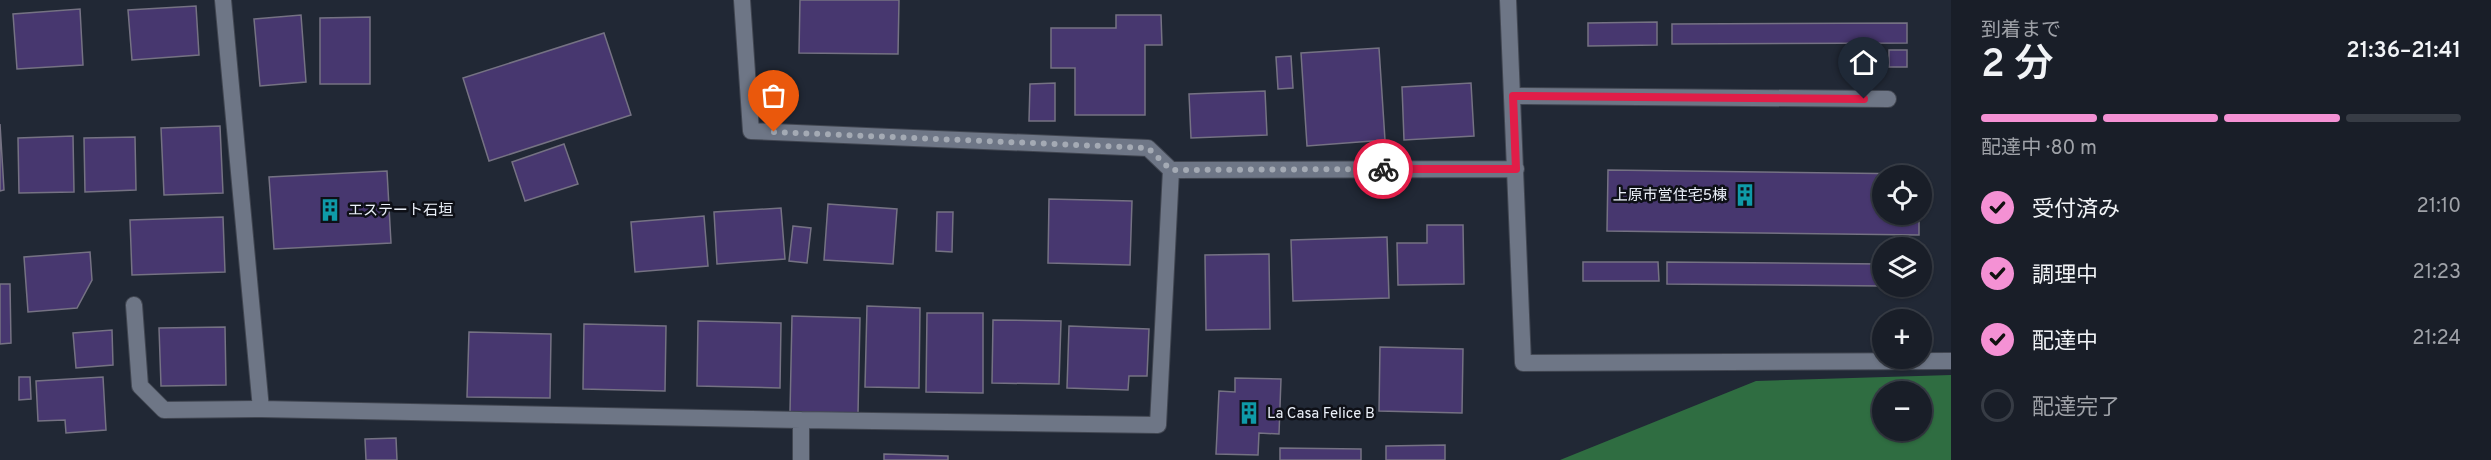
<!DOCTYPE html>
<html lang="ja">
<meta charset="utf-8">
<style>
:root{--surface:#191e28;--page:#222730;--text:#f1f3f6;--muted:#9fa2a8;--line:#373c45;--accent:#f491d4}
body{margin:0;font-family:Overpass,"Noto Sans JP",sans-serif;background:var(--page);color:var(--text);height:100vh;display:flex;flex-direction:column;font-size:22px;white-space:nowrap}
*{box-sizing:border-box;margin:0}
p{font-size:20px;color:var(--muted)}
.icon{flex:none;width:33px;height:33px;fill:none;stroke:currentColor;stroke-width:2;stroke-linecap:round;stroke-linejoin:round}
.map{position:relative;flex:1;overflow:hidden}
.sheet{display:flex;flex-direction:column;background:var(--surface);width:540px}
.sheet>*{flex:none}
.fabs{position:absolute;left:1872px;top:165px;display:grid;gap:12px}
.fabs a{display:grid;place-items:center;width:60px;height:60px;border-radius:50%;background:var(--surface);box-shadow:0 2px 4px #0004,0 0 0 2px var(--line);font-size:30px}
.pin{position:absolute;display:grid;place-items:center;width:51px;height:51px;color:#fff;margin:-62px -26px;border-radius:50% 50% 50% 0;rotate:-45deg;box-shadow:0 0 6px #0007}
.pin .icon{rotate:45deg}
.courier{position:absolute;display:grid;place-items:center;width:60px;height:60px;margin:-30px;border:4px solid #e11d48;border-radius:50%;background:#fff;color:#222;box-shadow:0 2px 8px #0007}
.overview em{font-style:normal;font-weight:600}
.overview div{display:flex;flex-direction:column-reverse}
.overview{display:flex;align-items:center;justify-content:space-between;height:102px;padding:0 30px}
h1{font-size:39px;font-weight:600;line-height:45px}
.bar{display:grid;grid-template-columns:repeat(4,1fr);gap:9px 6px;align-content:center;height:72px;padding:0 30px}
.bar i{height:8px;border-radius:4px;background:var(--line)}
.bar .selected{background:var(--accent)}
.bar p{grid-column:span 4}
ol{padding:0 30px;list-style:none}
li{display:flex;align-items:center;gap:18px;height:66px}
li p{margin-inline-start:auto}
li .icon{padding:6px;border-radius:50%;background:var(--accent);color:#111;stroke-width:4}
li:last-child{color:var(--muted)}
li i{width:33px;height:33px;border:3px solid var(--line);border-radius:50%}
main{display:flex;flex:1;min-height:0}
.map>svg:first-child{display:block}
.forest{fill:#2f6d41;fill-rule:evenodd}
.building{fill:#47376f;stroke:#757283;stroke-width:1.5}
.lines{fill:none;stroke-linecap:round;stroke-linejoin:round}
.service-casing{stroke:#414651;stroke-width:18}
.minor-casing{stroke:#414651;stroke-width:18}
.service{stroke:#6e7686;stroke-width:16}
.minor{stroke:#6e7686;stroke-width:16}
.done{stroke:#a4aab4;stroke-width:6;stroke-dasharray:0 10.8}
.route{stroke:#e11d48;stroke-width:8}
.labels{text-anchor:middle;stroke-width:5;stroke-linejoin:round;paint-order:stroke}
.poi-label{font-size:15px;fill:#ebf0f9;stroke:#0e1017;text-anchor:start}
</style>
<main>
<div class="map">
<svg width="1951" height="460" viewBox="0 0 1951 460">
<rect width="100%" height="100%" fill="#212835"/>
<path class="forest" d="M 1951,375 L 1951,460 L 1560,460 L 1756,381 ZM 1882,392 L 1922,392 L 1922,430 L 1882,430 Z"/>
<path class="building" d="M 800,0 L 899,0 L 898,54 L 799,53 Z
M 196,6 L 199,55 L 132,60 L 128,10 Z
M 80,9 L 83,65 L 17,69 L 13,14 Z
M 301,15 L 306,82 L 260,86 L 254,19 Z
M 1116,15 L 1161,15 L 1162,45 L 1145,45 L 1145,115 L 1075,115 L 1075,68 L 1051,68 L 1051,28 L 1116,28 Z
M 370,17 L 370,84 L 320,84 L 320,18 Z
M 1657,22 L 1657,45 L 1588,46 L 1588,23 Z
M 1907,23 L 1907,43 L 1672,44 L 1672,24 Z
M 604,33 L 631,115 L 489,161 L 463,78 Z
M 1379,48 L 1385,140 L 1307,146 L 1301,53 Z
M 1889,50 L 1907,50 L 1907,67 L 1889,67 Z
M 1291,56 L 1293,88 L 1278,89 L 1276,57 Z
M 1055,83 L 1055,121 L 1029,121 L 1030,84 Z
M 1471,83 L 1474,136 L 1404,140 L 1402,87 Z
M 1265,91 L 1267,135 L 1191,138 L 1189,94 Z
M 0,124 L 4,190 L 0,191 Z
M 220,126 L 223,193 L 164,195 L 161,128 Z
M 73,136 L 74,192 L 19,193 L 18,138 Z
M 135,137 L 136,190 L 85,192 L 84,138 Z
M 564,144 L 578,184 L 525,201 L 512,162 Z
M 1608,170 L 1919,174 L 1882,176 L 1882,214 L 1919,214 L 1919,235 L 1607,231 Z
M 387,171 L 391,243 L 274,249 L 269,177 Z
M 1049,199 L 1132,201 L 1130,265 L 1048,263 Z
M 828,204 L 897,209 L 893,264 L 824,260 Z
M 781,208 L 785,259 L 717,264 L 714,212 Z
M 937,212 L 953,212 L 952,252 L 936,251 Z
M 704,216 L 708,266 L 635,272 L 631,222 Z
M 223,217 L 225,272 L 132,275 L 130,220 Z
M 1427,225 L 1463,225 L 1464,284 L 1398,285 L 1397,243 L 1427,243 Z
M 793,226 L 811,228 L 807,263 L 789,261 Z
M 1387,237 L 1389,298 L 1293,301 L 1291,240 Z
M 90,252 L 92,280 L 77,308 L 28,312 L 24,257 Z
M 1269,254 L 1270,329 L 1206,330 L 1205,255 Z
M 1583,262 L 1658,262 L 1659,281 L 1583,281 Z
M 1667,262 L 1882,264 L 1882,286 L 1667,284 Z
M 0,284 L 10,284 L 11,343 L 0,344 Z
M 867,306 L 920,308 L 919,388 L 865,387 Z
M 927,313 L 983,313 L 983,393 L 926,392 Z
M 792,316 L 860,318 L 858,413 L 790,412 Z
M 993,320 L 1061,321 L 1059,384 L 992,383 Z
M 698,321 L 781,323 L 780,388 L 697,386 Z
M 584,324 L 666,326 L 665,391 L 583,389 Z
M 1069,326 L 1149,329 L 1147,376 L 1129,376 L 1128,390 L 1067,388 Z
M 225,327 L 226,385 L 161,386 L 159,328 Z
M 112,330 L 113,365 L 76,368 L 73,333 Z
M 469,332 L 551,334 L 550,398 L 467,397 Z
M 1380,347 L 1463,349 L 1462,413 L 1379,411 Z
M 19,377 L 30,377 L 31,399 L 19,400 Z
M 103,377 L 106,430 L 66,433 L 65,420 L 38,421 L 36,381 Z
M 1235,378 L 1281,379 L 1279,434 L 1259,433 L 1258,455 L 1216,454 L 1219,391 L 1235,392 Z
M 396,438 L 397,460 L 366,460 L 365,439 Z
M 1445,445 L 1445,460 L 1386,460 L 1386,446 Z
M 1280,448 L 1361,449 L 1361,460 L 1280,460 Z
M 884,454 L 948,456 L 948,460 L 884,460 Z"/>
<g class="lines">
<g class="service-casing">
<path id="service" d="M 1513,96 L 1888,99"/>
</g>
<g class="minor-casing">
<path id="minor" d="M 223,0 L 261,409 L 801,420
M 742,0 L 751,131 L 1148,148 L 1171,170 L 1516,169
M 1508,0 L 1523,363 L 1951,361
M 134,305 L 140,386 L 164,410 L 261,409
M 801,460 L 801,420 L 1158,425 L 1171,170"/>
</g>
<use href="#service" class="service"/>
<use href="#minor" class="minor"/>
</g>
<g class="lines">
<path class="done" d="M 774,132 L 1148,148 L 1171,170 L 1383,169"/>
<path class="route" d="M 1383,169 L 1516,169 L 1513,96 L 1864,99"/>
</g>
<defs>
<g id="building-bare" transform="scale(1.8)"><path d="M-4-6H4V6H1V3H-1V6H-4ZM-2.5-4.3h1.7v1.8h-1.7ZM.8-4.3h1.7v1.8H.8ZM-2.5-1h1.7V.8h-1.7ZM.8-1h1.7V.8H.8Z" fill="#0f9aa8" stroke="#0e1017" stroke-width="2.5" paint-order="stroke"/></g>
</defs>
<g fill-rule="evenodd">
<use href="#building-bare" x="1745" y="195"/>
<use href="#building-bare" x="330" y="210"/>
<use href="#building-bare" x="1249" y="413"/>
</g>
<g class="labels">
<g class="poi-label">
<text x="1727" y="200" text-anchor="end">上原市営住宅5棟</text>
<text x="348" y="215">エステート石垣</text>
<text x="1267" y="418">La Casa Felice B</text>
</g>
</g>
</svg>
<div class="fabs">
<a><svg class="icon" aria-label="locate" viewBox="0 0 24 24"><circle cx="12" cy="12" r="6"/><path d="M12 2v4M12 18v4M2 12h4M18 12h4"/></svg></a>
<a><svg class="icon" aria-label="layers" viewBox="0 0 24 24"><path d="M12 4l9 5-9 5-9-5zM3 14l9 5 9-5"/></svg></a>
<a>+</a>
<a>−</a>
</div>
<div class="pin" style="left:774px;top:132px;background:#ea580c"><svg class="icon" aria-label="bag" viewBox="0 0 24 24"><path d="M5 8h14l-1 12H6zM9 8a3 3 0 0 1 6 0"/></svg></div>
<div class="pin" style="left:1864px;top:99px;background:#1f2937"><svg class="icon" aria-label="home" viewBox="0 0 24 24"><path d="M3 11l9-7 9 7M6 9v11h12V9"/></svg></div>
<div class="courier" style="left:1383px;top:169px"><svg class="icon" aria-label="bike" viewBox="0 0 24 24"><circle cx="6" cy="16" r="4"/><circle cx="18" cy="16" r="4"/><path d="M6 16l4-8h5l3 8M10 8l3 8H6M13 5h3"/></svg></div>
</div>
<section class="sheet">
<div class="overview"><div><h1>2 分</h1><p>到着まで</p></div><em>21:36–21:41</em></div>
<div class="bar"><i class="selected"></i><i class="selected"></i><i class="selected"></i><i></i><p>配達中 · 80 m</p></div>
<ol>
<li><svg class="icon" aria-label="check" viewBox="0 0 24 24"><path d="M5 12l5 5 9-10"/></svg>受付済み<p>21:10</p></li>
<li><svg class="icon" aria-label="check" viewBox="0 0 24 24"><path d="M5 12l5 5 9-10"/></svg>調理中<p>21:23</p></li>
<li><svg class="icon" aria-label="check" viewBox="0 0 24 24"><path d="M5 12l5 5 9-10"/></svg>配達中<p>21:24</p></li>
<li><i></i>配達完了</li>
</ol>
</section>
</main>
